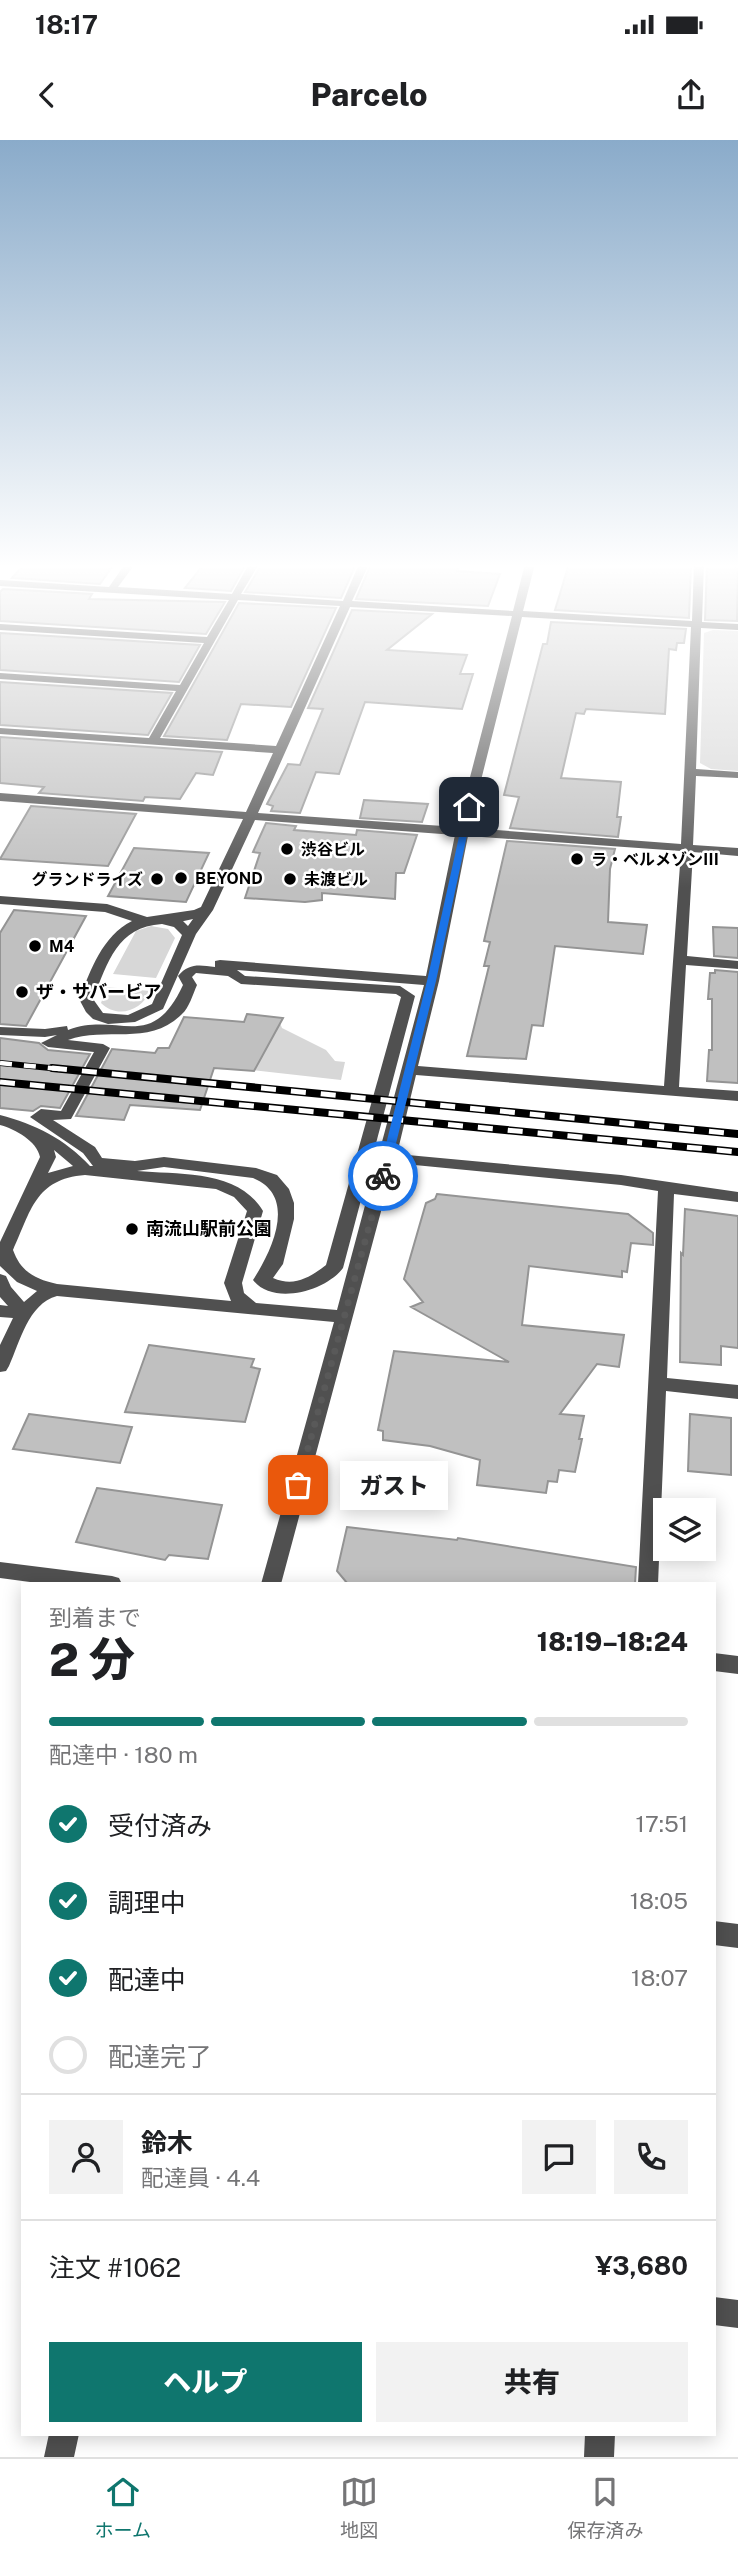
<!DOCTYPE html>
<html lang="ja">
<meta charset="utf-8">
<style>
:root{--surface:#fff;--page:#f2f2f2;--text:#202124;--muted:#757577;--line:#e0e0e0;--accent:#0f766e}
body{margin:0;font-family:"Public Sans","Noto Sans JP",sans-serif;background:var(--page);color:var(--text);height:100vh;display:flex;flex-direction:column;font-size:26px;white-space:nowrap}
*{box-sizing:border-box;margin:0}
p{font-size:23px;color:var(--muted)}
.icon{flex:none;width:38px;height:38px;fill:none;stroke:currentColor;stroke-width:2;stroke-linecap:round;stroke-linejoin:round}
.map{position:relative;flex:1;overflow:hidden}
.panel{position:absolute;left:21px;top:1442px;width:695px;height:854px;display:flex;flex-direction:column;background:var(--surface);border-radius:0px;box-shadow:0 4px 18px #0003}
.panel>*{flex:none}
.buttons{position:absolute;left:653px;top:1358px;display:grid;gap:14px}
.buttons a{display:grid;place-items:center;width:63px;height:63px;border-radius:0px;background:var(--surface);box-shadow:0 4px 18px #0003;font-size:35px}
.pin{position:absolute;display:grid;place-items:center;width:60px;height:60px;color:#fff;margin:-30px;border-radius:14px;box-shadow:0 4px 10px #0006}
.courier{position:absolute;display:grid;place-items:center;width:70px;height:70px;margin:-35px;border:5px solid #1a73e8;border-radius:50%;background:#fff;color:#222;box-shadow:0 2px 9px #0007}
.bubble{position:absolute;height:49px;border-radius:0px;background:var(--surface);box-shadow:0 4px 18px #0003;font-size:23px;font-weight:800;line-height:49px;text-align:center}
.head em{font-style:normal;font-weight:800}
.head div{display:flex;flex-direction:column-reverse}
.head{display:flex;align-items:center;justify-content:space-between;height:119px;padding:0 28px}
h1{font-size:46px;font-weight:800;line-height:52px}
.bar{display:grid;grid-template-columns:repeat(4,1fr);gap:10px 7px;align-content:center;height:84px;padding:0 28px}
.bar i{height:9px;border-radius:5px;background:var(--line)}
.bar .active{background:var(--accent)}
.bar p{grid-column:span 4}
.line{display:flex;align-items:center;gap:18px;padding:0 28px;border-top:2px solid var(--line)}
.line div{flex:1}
.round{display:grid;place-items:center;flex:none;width:74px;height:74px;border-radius:0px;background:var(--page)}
ol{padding:0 28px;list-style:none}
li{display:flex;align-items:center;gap:21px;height:77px}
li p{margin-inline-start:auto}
li .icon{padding:7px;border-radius:50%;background:var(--accent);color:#fff;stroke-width:4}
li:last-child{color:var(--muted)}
li i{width:38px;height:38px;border:4px solid var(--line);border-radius:50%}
.action{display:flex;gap:14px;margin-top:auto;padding:14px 28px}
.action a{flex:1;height:80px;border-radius:0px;background:var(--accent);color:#fff;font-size:28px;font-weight:800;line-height:80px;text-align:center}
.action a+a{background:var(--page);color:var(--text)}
.status{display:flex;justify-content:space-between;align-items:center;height:49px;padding:0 35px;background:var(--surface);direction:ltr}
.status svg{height:19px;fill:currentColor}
header{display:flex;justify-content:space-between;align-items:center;height:91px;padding:0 28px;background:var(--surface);font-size:32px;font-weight:800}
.menu{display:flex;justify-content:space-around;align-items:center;height:98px;border-top:2px solid var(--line);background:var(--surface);font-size:19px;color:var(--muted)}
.menu a{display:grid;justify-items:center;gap:4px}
.menu .active{color:var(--accent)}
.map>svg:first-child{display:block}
.green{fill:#d7d7d7}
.building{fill:#c0c0c0;stroke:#949494;stroke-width:2}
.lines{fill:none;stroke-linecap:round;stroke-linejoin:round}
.minor{fill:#505050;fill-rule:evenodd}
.rail-far1-casing{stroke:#000;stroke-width:6}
.rail-casing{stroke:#000;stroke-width:8}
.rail-far1{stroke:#fff;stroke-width:4.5;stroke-dasharray:12;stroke-linecap:butt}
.rail{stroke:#fff;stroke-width:5;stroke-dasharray:15;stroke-linecap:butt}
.route{fill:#1a73e8}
.done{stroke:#595959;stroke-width:7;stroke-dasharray:0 12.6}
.poi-dot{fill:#000;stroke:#fff;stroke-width:2.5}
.labels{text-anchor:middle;stroke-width:5;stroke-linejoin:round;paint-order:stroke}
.far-poi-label{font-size:16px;font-weight:bold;fill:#000;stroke:#fff;text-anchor:start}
.poi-label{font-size:18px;font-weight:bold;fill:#000;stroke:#fff;text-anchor:start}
</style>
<div class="status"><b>18:17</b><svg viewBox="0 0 49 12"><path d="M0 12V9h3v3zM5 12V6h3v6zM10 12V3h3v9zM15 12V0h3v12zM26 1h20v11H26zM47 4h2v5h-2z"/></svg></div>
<header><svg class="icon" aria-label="back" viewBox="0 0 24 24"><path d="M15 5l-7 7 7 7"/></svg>Parcelo<svg class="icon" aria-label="share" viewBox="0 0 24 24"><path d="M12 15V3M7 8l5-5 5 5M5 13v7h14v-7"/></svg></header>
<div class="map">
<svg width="738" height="2317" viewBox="0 0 738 2317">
<rect width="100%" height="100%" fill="#fff"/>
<path class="green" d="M 713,490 L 738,491 L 738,631 L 711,629 L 700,623 L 704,493 Z
M 151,786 L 168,789 L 175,798 L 156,838 L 113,834 L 136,791 Z
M 107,847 L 150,851 C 142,871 117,879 101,863 Z
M 280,883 L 282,888 L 326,910 L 335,921 L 345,922 L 341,940 L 180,922 Z"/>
<path class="building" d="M 25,424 L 114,424 L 100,444 L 12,438 Z
M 204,424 L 246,424 L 231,451 L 185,448 Z
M 262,424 L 356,424 L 341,458 L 245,452 Z
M 371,424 L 460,424 L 457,431 L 500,434 L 488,466 L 356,459 Z
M 569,424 L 691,424 L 689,478 L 555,470 Z
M 707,424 L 734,424 L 734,427 L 738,427 L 737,481 L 705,480 Z
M 3,449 L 92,454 L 89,459 L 225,462 L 206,494 L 0,481 L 0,452 Z
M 239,463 L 336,468 L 291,567 L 241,564 L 227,600 L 164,596 Z
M 352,470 L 432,474 L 387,510 L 467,515 L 460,534 L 473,534 L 462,569 L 365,562 L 339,634 L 316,632 L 300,673 L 271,671 L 273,666 L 267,664 L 288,624 L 300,625 L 323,569 L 308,568 Z
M 551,482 L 686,489 L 684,503 L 677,503 L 676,510 L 669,509 L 665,574 L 586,569 L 584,574 L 576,573 L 561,638 L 621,642 L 617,677 L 621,677 L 618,697 L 510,688 L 519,657 L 504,655 L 543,504 L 547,504 Z
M 0,493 L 200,505 L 179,542 L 0,530 Z
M 0,542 L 172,553 L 148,595 L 0,585 Z
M 0,597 L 222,612 L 213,635 L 196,633 L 180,659 L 145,657 L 143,661 L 39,653 L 44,647 L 0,643 Z
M 364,660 L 428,664 L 422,682 L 360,678 Z
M 31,666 L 136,674 L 108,726 L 0,719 Z
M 266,683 L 296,686 L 294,690 L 356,695 L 357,690 L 417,695 L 404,733 L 396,733 L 395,759 L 322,753 L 322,760 L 305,762 L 245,758 L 260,713 L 253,712 Z
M 507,701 L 615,709 L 610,729 L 608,782 L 647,785 L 643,814 L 555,806 L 543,886 L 532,885 L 526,919 L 467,916 L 489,826 L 484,826 L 490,802 L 484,801 Z
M 134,708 L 209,713 L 186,762 L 108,756 Z
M 14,770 L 86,776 L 26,886 L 0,884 L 0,793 Z
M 713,787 L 738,788 L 738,818 L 714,816 Z
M 715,830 L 738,832 L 738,943 L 707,941 L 709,910 L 712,910 L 712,859 L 708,859 L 710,833 L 715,833 Z
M 247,874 L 283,878 L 254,931 L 214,928 L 200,970 L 130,965 L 124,980 L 76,976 L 112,909 L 155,913 L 158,908 L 169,908 L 184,877 L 244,882 Z
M 0,898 L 39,903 L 48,910 L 90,914 L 60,968 L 41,966 L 33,971 L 0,968 Z
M 437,1054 L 628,1074 L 653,1093 L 653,1105 L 631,1103 L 627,1132 L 622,1131 L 622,1137 L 529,1126 L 522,1185 L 624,1195 L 619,1227 L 597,1224 L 560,1274 L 584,1276 L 579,1299 L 582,1299 L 575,1332 L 559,1330 L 557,1342 L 548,1341 L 546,1353 L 477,1345 L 480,1320 L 430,1306 L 383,1300 L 383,1291 L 378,1290 L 394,1211 L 509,1222 L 411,1167 L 423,1162 L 404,1139 L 426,1063 L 435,1059 Z
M 685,1069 L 738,1076 L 738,1208 L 721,1206 L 721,1225 L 680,1222 L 681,1113 L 683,1115 Z
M 149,1205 L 254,1219 L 251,1227 L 260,1229 L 245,1282 L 125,1272 Z
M 29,1274 L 132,1287 L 120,1323 L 13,1309 Z
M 690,1274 L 731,1278 L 731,1335 L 688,1331 Z
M 97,1348 L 222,1365 L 208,1419 L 169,1415 L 165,1420 L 76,1402 Z
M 347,1387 L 457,1400 L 458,1398 L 636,1427 L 635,1444 L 347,1443 L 337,1431 Z"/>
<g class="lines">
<path class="minor" d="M 125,424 L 135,424 L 118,447 L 232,454 L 249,424 L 259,424 L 241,454 L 343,461 L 359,424 L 369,424 L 352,461 L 513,471 L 525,424 L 535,424 L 523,471 L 692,481 L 694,424 L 704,424 L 702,482 L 738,484 L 738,490 L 701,488 L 696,629 L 738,632 L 738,638 L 696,636 L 693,705 L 738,708 L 738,716 L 693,712 L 687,816 L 738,821 L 738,829 L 686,825 L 679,947 L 738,951 L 738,961 L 416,935 L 397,1014 L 621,1035 L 738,1052 L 738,1062 L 674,1054 L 667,1238 L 738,1245 L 738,1259 L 666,1251 L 658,1444 L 638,1444 L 658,1051 L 621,1045 L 394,1023 L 281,1444 L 261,1444 L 334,1182 L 57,1156 C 28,1164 20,1202 9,1226 L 6,1231 L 0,1232 L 0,1205 L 13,1178 L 0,1177 L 0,1165 L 8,1166 L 0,1157 L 0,1134 L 6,1136 L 11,1147 L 24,1162 L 37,1151 L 17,1142 L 0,1126 L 0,1102 L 40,1017 C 37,1001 15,989 0,985 L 0,975 C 35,984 65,999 90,1026 L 93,1026 L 83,1013 L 30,977 L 41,969 L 61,971 L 94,912 L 48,907 L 41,903 L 57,895 L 45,897 L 0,895 L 0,887 L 45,889 L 67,886 L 68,890 C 119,871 151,914 183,845 L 178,836 C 189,823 199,825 215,827 L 215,821 L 220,820 L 426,836 L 455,695 L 255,680 L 213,770 L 196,794 L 163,869 L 135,882 L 108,884 L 93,879 L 86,872 L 79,859 C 91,830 102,796 132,781 L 105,772 L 0,764 L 0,756 L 107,764 L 147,777 L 194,770 L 201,767 L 243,679 L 0,661 L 0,653 L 246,672 L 273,613 L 0,594 L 0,588 L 149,598 L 176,551 L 0,539 L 0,533 L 180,545 L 204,503 L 0,490 L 0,484 L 207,497 L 229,460 L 0,446 L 0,440 L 109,447 ZM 238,460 L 340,466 L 276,606 L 160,598 ZM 350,467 L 512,476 L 457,687 L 258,673 ZM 522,477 L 691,487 L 681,704 L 469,688 ZM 468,696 L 681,711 L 664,946 L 418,926 L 439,841 ZM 193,779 L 188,786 L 183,781 L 184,781 ZM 162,784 L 174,787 L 182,795 L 152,864 L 128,875 L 103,873 L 93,859 C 108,822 117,787 162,784 ZM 237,830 L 424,845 L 337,1170 L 256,1163 L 244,1153 L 242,1143 L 263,1071 C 238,1029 180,1035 137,1031 L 164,1027 L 253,1038 C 298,1056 272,1111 253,1140 C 273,1166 326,1151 343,1128 L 415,856 L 400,846 L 245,836 ZM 196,833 L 228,836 L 241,844 L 396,854 L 401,857 L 326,1125 C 309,1138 294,1147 273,1138 L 283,1124 L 294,1079 L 294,1063 L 289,1049 L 277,1035 L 256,1028 L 164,1017 L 135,1021 L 102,1018 L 95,1007 L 53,980 L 71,979 L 110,908 L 103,904 L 68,900 C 106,886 150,907 182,874 C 189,868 193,854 197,845 L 192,837 ZM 54,1010 L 73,1026 L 48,1033 L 56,1017 ZM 85,1035 L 216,1049 L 234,1057 L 247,1071 L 224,1143 L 231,1161 L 57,1144 C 35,1139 21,1132 13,1110 C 31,1071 35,1039 85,1035 Z
M 0,1422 L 112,1436 L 119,1438 L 122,1444 L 45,1444 L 0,1438 Z
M 714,1513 L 738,1516 L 738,1534 L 714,1531 Z
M 714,1781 L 738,1784 L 738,1808 L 714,1805 Z
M 714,2157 L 738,2160 L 738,2188 L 714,2185 Z
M 49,2294 L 79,2294 L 74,2317 L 44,2317 Z
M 585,2294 L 615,2294 L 614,2317 L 584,2317 Z"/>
<g class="rail-far1-casing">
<path id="rail-far1" d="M 0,923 L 70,930"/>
</g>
<g class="rail-casing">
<path id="rail" d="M 52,928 L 738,994
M 0,942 L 738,1012"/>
</g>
<use href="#rail-far1" class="rail-far1"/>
<use href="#rail" class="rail"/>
</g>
<linearGradient id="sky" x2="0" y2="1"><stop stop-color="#8aabca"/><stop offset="0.57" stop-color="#fff"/><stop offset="1" stop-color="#fff" stop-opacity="0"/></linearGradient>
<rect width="738" height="748" fill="url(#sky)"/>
<path class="route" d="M 466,665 L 473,667 L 436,841 L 388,1036 L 383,1039 L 378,1036 L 427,841 Z"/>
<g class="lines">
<path class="done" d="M 298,1345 L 383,1036"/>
</g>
<g class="poi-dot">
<circle cx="287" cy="709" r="7"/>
<circle cx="577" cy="719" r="7"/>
<circle cx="181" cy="738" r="7"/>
<circle cx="157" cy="739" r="7"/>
<circle cx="290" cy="739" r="7"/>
<circle cx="35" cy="806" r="7"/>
<circle cx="22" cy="852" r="7"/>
<circle cx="132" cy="1089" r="7"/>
</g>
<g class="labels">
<g class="far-poi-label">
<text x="301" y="715">渋谷ビル</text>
<text x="591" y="725">ラ・ベルメゾンⅢ</text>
<text x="195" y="744">BEYOND</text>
<text x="143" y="745" text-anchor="end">グランドライズ</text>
<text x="304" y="745">未渡ビル</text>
<text x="49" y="812">M4</text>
</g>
<g class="poi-label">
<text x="36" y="858">ザ・サバービア</text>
<text x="146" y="1095">南流山駅前公園</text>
</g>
</g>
</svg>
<div class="buttons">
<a><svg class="icon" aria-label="layers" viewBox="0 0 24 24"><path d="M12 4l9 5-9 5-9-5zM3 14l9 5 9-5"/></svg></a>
</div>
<div class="pin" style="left:298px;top:1345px;background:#ea580c"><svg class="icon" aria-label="bag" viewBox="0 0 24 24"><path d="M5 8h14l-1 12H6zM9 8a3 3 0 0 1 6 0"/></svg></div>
<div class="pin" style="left:469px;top:667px;background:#1f2937"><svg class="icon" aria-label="home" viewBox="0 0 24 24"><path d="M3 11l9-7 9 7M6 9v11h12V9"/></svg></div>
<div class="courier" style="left:383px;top:1036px"><svg class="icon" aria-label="bike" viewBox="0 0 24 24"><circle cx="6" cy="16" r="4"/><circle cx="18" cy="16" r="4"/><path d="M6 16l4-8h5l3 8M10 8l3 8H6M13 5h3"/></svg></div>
<div class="bubble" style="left:340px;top:1321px;width:108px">ガスト</div>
<section class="panel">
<div class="head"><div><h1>2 分</h1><p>到着まで</p></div><em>18:19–18:24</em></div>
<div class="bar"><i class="active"></i><i class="active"></i><i class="active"></i><i></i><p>配達中 · 180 m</p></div>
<ol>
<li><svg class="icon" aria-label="check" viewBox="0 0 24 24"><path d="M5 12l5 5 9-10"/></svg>受付済み<p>17:51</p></li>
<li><svg class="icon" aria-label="check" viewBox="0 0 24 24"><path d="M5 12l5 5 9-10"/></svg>調理中<p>18:05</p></li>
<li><svg class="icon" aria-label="check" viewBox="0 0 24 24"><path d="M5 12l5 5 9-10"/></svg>配達中<p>18:07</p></li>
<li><i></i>配達完了</li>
</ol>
<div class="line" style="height:126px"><a class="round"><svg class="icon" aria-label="person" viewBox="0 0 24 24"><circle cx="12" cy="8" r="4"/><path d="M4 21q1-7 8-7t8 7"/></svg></a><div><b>鈴木</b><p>配達員 · 4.4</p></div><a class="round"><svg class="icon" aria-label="chat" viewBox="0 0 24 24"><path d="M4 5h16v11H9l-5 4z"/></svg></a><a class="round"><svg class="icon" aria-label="phone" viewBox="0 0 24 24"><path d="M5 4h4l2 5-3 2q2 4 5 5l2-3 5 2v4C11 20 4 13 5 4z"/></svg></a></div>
<div class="line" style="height:91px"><div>注文 #1062</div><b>¥3,680</b></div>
<div class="action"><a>ヘルプ</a><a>共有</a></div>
</section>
</div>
<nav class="menu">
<a class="active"><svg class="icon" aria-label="home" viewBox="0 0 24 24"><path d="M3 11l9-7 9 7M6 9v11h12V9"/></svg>ホーム</a>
<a><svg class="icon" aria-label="map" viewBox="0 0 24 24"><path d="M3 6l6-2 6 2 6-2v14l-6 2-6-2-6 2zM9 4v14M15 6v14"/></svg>地図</a>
<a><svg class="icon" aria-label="saved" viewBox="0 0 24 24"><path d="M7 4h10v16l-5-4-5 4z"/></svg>保存済み</a>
</nav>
